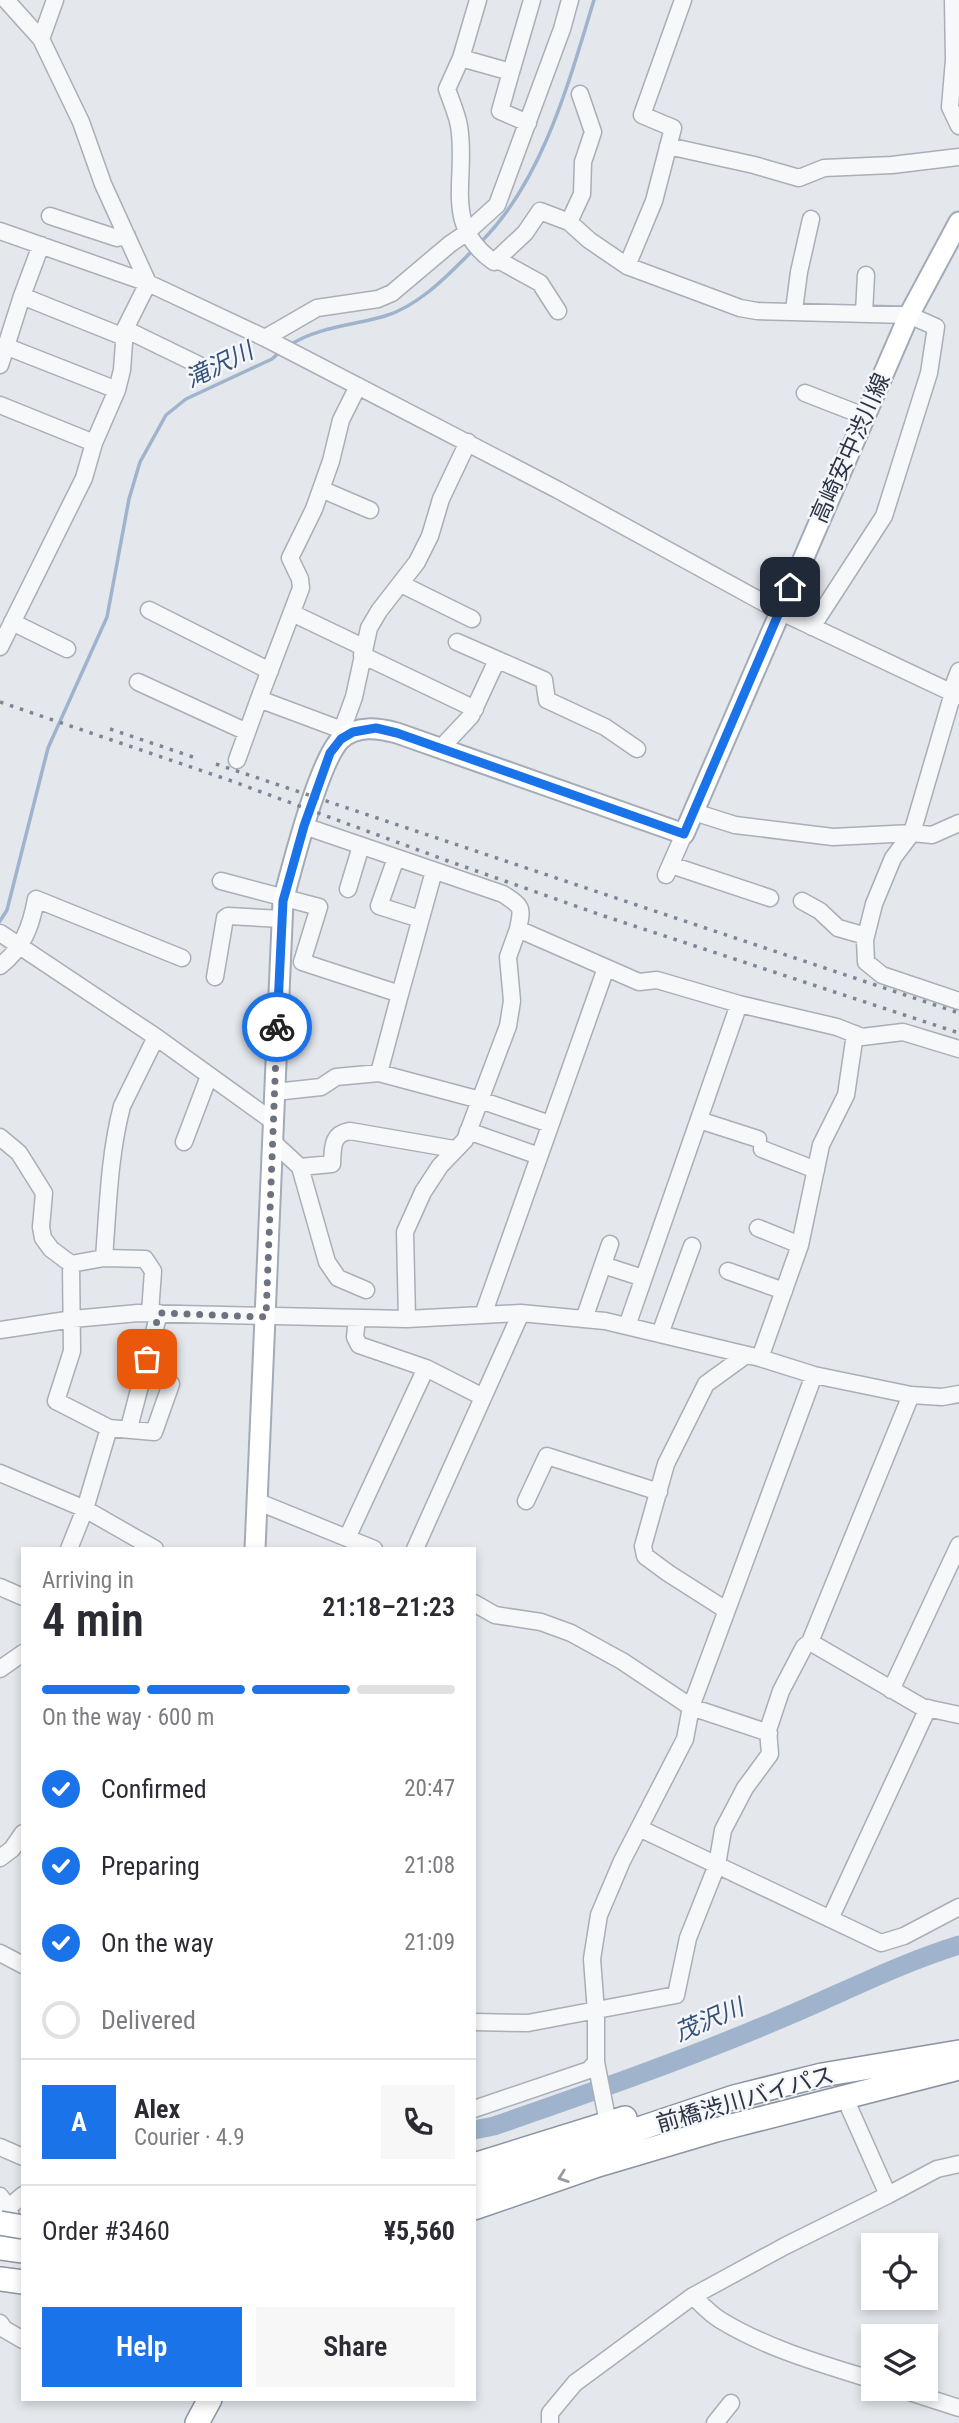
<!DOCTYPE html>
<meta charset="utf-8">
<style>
:root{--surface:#fff;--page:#f7f7f7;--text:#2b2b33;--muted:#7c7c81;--line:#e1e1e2;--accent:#1a73e8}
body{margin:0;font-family:"Roboto Condensed","Noto Sans JP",sans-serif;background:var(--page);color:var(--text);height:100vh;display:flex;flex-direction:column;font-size:26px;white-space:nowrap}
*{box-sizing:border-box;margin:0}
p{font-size:23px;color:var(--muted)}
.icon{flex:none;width:38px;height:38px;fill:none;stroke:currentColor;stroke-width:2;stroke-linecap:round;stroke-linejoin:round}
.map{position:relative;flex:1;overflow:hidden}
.drawer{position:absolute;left:21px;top:1547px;width:455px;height:854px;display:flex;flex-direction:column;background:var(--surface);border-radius:0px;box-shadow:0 4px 10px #0003}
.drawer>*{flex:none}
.controls{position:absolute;left:861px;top:2233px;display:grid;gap:14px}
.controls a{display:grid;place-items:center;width:77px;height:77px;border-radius:0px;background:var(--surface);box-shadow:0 4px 10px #0003;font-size:35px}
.pin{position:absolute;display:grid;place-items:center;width:60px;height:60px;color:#fff;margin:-30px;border-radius:14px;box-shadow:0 4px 10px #0006}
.courier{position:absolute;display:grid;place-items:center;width:70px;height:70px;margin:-35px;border:5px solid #1a73e8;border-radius:50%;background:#fff;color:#222;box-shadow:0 2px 9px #0007}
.head em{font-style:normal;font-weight:600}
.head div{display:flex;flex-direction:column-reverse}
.head{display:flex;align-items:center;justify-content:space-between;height:119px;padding:0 21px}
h1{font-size:46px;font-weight:600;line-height:52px}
.bar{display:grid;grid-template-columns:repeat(4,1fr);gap:10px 7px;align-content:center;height:84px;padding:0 21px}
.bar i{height:9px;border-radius:5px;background:var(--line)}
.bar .active{background:var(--accent)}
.bar p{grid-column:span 4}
.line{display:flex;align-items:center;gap:18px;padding:0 21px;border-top:2px solid var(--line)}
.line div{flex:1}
.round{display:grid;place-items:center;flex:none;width:74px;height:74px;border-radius:0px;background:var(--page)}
ol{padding:0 21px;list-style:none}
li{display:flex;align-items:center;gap:21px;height:77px}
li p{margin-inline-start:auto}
li .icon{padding:7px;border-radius:50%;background:var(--accent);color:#fff;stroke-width:4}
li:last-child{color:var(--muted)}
li i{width:38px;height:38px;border:4px solid var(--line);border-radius:50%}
.cta{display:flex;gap:14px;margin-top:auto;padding:14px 21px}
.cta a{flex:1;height:80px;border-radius:0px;background:var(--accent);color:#fff;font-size:28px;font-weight:600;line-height:80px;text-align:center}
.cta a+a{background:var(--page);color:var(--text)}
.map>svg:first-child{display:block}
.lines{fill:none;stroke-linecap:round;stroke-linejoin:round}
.stream{stroke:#9fb4cc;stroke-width:3.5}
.river{stroke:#9fb4cc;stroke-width:19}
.minor-casing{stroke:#a9aeb7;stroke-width:19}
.major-casing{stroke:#a3abb8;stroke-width:23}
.highway-casing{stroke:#8b94a3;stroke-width:26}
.minor{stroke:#f7f8fa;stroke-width:16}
.major{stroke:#fff;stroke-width:19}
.highway{stroke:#fff;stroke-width:23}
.rail{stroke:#7d8696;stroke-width:3.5;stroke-dasharray:3.5 7;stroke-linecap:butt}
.highway-bridge-casing{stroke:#8b94a3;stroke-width:26;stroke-linecap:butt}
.highway-bridge{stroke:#fff;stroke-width:23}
.oneway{stroke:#959aa2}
.done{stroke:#6c737f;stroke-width:7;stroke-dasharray:0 12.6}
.route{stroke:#1a73e8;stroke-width:9}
.labels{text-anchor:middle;stroke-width:5;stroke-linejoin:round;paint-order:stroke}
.street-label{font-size:23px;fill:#2b3445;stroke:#f4f6f9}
.water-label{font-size:24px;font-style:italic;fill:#34527a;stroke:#f4f6f9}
</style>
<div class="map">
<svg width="959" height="2423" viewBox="0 0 959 2423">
<rect width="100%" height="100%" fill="#e4e7ec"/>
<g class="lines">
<path class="stream" d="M 480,243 C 543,181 569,81 594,0
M 290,345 C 317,327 355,325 385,316 C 419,306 448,275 472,251
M 0,921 L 7,910 L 48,748 L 107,617 L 129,499 L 140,462 L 166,415 L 186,399 L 272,359 L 281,351"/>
<path class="river" d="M 474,2130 L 494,2126 C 595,2091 695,2056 792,2014 C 848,1990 901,1963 959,1945"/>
<g class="minor-casing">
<path id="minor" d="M 478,0 L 461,58 L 511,72 L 532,0
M 953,0 L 954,60 L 950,107 L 959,126
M 41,39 L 55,0
M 461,58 L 447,89 C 451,101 457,114 459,126 C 468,178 441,225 494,262 L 525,233 L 540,211 L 569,222 L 589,240 L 627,266 L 740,308 L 757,311 L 909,315 L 936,327 L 929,373 L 884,516 L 812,627
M 511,72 L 500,111 L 528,123
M 668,146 L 754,165 L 799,178 L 824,168 L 892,165 L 959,157
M 50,216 L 117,238 L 127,236
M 569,222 L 582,194 L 583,162 L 593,132 L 580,94
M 0,231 L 148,283 L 265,338 L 558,490 L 779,611 L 959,696
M 495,261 L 502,262 L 540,283 L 558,311
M 627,266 L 654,201 L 673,128 L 642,115 L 683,0
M 22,296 L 124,337
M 794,310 L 799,272 L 811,219
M 864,313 L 866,275
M 125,329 L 201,366
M 265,338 L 317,308 L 378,299 L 392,293 L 450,244 L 466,233 L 497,205 L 562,29 L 570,0
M 5,346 L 117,390
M 0,365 L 22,296 L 41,245
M 805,393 L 864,416
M 0,405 L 94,443
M 321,489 L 370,510
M 401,584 L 472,619
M 149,610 L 270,671
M 292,613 L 363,647
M 12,622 L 67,649
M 457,642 L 544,680 L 547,700 L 605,727 L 637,749
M 0,647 L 84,478 L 94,443 L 117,390 L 122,370 L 125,329 L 148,283 L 103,184 L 81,122 L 41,39 L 6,0
M 362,655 L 475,709
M 138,682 L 247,732
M 951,692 L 959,671
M 953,693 L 912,833 L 893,858 L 874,904 L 865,940 L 866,962 L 882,975 L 959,1001
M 342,730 L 259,699 L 301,588 L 300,579 L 290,558 L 314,509 L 331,461 L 341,420 L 358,386
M 347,736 L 342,730 L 354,697 L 369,628 L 379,611 L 417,562 L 430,536 L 441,499 L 468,442
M 440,749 L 471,716 L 497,660
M 237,760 L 259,699
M 694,812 L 735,825 L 833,837 L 912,833 L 932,835 L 959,823
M 304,826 L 503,894 C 522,907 523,906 518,929 L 639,982 L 657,980 L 739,1004 L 837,1027 L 862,1037 L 903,1032 L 959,1049
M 396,858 L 379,906 L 420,919
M 671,865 L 770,898
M 666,875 L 684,834
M 221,881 L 319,907 L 302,962 L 400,994 L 434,871
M 348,889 L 361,846
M 802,901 L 820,911 L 838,928 L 866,936
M 0,933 L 156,1037 L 274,1122
M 0,966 C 23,948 31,927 36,899 L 182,958
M 215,977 L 225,918 L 228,916 L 282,919
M 379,1073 L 400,994
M 275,1092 L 321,1087 L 336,1077 L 379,1073 L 480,1100 L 550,1124
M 699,1120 L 758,1139
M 468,1131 L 539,1156
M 0,1137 L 19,1153 L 44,1193 L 41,1227 L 43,1238 L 51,1249 L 71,1264 L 72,1351 L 56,1401 L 109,1428 L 154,1432 L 171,1384
M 184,1142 L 209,1076
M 273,1142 L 300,1167 L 332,1164 C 333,1148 331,1134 350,1131 L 454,1149
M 762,1149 L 816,1170
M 300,1167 L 327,1262 L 338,1278 L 366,1290
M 758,1228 L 800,1245
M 104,1258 L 145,1259 L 153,1271 L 150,1313
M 71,1264 L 104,1258 C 108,1207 109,1156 122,1106 L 156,1037
M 603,1265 L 643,1278
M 728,1271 L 784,1291
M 483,1315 L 606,968
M 357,1318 L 355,1337 L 359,1345 L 426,1368 L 483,1397
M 407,1319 L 405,1232 L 423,1192 L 440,1166 L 465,1140 L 508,1026 L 512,1001 L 508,957 L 518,929
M 584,1319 L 610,1244
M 627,1326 L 739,1004
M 0,1330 L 73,1319 L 138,1313 L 407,1319 L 521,1313 L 605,1321 L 760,1358 L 814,1375 L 911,1395 L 942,1397 L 959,1394
M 660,1334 L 692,1246
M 760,1358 L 800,1245 L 821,1145 L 846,1095 L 855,1034
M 129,1428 L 159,1313
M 0,1473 L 85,1509 L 155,1549
M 256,1501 L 374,1549
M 526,1501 L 547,1456 L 659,1492
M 347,1538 L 426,1368
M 69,1549 L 85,1509 L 109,1428
M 415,1549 L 521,1313
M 0,1587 L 23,1597
M 474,1603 L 495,1615 L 541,1622 L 571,1633 L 622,1661 L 691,1707 L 769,1733
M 726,1610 L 668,1573 L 645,1556 L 643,1546 L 666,1464 L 706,1384 L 746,1355
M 810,1642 L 922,1707 L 959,1715
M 0,1669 L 23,1653
M 891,1690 L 959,1545
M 639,1828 L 881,1943 L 904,1936 L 959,1907
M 0,1858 L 12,1849 L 23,1833
M 830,1919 L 928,1708
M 0,1953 L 23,1965
M 474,2022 L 528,2023 L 676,1995 L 688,1938 L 717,1865 L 723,1830 L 745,1788 L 770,1754 L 768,1730 L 781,1691 L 804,1647 L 810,1642 L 911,1395
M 596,2062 L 608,2123
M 844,2096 L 888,2195
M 474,2109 L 589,2070 L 596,2062 L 596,2012 L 592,1959 L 599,1915 L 622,1861 L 685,1739 L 691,1707 L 814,1375
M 0,2147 L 23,2157
M 0,2196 L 8,2207 L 12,2219 L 5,2230
M 1,2214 L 23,2195
M 693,2296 C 702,2305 711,2315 722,2321 C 768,2349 822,2364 873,2380
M 0,2323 L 4,2329 L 23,2340
M 900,2389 L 959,2408
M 550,2423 L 550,2413 L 575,2383 L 693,2296 L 785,2246 L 888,2195 L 937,2169 L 959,2164
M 715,2423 L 731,2403"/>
</g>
<g class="major-casing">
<path id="major" d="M 255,1549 L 283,901 C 292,867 319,760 341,739 C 357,725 378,728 397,733 L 684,834 L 909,315 L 959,222"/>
</g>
<g class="highway-casing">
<path id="highway" d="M 474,2165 L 625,2118
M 474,2184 L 734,2097 L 822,2075 L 959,2052
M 474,2208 L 598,2165 L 716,2130 L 959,2068
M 0,2248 L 23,2251
M 0,2279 L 23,2282
M 197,2423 L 210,2399"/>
</g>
<use href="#minor" class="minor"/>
<use href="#major" class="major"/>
<use href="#highway" class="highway"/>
<path class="rail" d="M 0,702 L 229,780 L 448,861 L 604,916 L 959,1033
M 110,729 L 193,757
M 216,764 L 959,1013"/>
<g class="highway-bridge-casing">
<path id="highway-bridge" d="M 0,2223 L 23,2227"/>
</g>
<use href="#highway-bridge" class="highway-bridge"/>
</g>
<defs><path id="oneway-chevron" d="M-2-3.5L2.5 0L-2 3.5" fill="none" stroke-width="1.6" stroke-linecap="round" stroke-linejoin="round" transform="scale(1.75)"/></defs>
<use class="oneway" href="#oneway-chevron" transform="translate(563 2177) rotate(161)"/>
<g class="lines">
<path class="done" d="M 147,1359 L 159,1313 L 266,1317 L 277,1027"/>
<path class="route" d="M 277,1027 L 283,901 L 304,826 L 330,753 L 341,739 L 353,732 L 376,728 L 397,733 L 684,834 L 790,587"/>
</g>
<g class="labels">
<g class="street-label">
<text transform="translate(850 448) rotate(-66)" y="8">高崎安中渋川線</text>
<text transform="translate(745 2099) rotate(-16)" y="8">前橋渋川バイパス</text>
</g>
<g class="water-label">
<text transform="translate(219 365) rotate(-26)" y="8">滝沢川</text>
<text transform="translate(709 2020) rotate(-23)" y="8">茂沢川</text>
</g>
</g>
</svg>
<div class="controls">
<a><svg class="icon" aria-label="locate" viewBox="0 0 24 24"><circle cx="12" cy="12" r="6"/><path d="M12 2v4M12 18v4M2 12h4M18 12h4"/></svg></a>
<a><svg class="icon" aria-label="layers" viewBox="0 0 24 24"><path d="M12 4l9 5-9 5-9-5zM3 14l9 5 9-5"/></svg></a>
</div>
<div class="pin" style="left:147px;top:1359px;background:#ea580c"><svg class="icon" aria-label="bag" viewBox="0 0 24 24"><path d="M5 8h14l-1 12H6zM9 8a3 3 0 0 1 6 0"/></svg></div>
<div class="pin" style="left:790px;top:587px;background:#1f2937"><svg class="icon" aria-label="home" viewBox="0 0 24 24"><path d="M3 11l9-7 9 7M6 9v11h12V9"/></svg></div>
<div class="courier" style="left:277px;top:1027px"><svg class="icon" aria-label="bike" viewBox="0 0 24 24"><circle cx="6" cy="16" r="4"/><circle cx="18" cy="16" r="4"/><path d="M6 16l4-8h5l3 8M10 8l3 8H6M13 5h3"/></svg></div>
<section class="drawer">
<div class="head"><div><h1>4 min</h1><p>Arriving in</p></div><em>21:18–21:23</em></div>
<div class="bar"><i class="active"></i><i class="active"></i><i class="active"></i><i></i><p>On the way · 600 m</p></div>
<ol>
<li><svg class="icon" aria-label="check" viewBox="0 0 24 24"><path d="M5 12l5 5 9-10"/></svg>Confirmed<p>20:47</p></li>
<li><svg class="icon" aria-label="check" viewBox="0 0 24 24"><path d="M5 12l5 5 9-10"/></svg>Preparing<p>21:08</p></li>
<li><svg class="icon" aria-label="check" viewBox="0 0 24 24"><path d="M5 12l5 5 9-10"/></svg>On the way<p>21:09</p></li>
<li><i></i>Delivered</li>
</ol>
<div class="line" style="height:126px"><b class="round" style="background:var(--accent);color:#fff">A</b><div><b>Alex</b><p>Courier · 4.9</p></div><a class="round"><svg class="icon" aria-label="phone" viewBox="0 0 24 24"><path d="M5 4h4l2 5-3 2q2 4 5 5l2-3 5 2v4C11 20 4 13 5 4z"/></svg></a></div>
<div class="line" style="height:91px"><div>Order #3460</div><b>¥5,560</b></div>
<div class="cta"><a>Help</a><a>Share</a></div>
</section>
</div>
